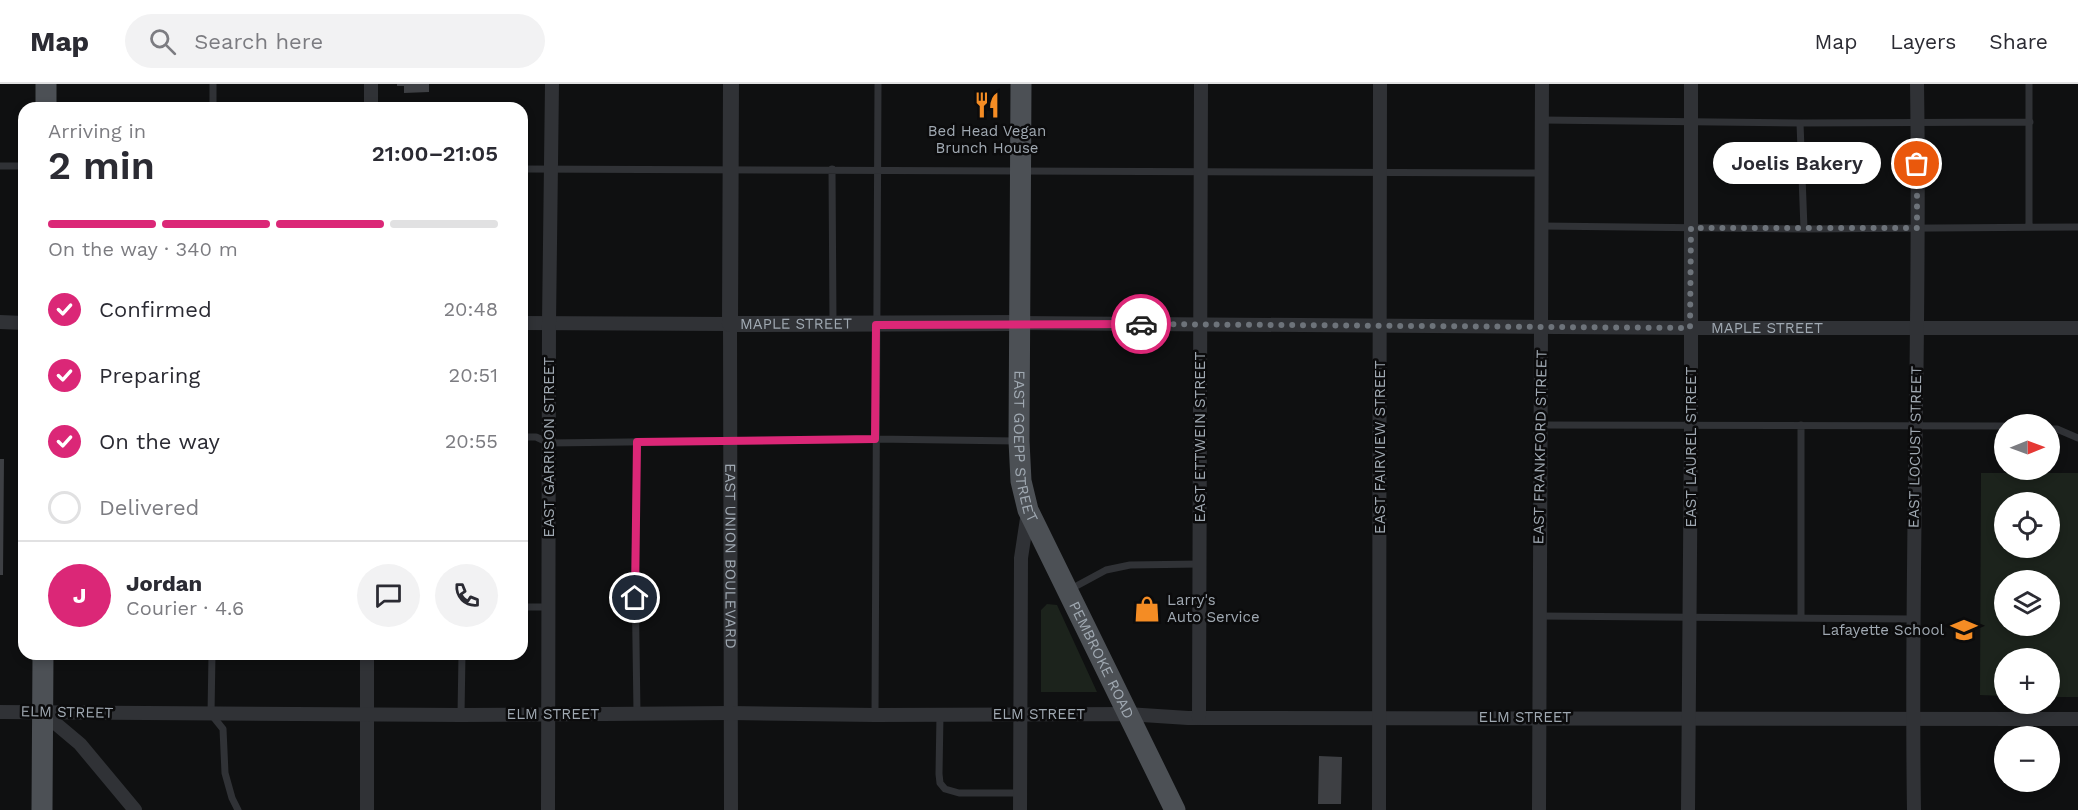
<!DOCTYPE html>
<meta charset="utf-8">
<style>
:root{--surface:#fff;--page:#f2f2f3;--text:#2b2b33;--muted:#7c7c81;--line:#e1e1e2;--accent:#db2777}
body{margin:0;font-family:"Work Sans",sans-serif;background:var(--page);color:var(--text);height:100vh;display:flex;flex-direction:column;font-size:22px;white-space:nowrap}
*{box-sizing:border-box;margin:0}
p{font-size:20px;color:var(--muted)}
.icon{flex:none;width:33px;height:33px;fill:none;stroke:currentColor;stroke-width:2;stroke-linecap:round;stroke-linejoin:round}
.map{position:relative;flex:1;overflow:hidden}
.panel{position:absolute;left:18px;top:18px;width:510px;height:558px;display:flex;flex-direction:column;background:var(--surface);border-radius:18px;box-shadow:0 3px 9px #0003}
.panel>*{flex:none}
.needle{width:39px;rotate:89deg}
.controls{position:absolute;left:1994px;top:330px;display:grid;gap:12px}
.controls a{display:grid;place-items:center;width:66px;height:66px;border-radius:50%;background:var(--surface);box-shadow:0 3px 9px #0003;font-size:30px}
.pin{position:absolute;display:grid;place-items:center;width:51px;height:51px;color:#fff;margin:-26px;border:3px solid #fff;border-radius:50%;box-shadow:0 2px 6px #0007}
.courier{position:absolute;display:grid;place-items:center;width:60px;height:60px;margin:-30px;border:4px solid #db2777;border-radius:50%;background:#fff;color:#222;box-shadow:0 2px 8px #0007}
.bubble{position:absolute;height:42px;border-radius:21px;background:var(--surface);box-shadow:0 3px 9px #0003;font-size:20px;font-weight:600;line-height:42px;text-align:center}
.summary em{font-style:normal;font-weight:600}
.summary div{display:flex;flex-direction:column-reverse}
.summary{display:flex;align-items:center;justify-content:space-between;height:102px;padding:0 30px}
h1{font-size:39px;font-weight:600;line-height:45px}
.bar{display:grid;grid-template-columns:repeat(4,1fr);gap:9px 6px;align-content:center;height:72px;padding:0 30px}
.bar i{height:8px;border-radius:4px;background:var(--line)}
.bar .selected{background:var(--accent)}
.bar p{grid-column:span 4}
.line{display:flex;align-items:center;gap:15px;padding:0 30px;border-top:2px solid var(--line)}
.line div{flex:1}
.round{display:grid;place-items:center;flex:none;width:63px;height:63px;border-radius:32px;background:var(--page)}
ol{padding:0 30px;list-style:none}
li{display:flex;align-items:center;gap:18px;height:66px}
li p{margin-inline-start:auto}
li .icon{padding:6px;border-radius:50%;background:var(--accent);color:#fff;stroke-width:4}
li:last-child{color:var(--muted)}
li i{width:33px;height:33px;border:3px solid var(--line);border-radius:50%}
header{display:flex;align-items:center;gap:36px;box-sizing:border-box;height:84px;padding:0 30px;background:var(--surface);border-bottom:2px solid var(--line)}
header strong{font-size:28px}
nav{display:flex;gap:33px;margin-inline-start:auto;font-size:21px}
.search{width:420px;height:54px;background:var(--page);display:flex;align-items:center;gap:15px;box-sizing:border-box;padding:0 21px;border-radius:33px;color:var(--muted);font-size:22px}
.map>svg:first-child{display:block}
.green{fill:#1c231c;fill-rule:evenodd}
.building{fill:#3e4044}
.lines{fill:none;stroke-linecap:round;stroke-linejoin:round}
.service{stroke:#303236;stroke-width:7}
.minor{stroke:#303236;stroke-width:14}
.tertiary{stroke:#303236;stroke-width:16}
.primary{stroke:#4c5055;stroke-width:21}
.done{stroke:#6d737a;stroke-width:6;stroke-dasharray:0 10.8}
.route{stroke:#db2777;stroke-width:8}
.labels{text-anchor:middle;stroke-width:5;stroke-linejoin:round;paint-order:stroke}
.poi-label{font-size:15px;fill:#a0a9b2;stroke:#0b0b0c}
.street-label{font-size:15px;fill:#a0a9b2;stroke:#0b0b0c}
</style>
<header>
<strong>Map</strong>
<div class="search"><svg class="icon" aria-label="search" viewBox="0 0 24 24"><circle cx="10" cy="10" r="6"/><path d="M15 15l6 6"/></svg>Search here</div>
<nav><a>Map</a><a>Layers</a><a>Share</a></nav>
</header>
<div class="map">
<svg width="2078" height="726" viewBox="0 0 2078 726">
<rect width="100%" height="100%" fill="#0f1011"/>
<path class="green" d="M 1981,389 L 2078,389 L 2078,613 L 2049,613 L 2049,574 L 2004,574 L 2004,612 L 1980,611 ZM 2004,418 L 2049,418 L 2049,464 L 2004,464 ZM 2004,496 L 2049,496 L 2049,542 L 2004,542 Z
M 1047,520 L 1057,521 L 1097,608 L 1041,608 L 1041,526 Z"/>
<path class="building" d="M 397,0 L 429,0 L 429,8 L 404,9 L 404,2 L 397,2 Z
M 0,375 L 4,375 L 3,491 L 0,491 Z
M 1319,672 L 1342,673 L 1341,720 L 1318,720 Z"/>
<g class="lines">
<path class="service" d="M 213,24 L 213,0
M 1542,36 L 1800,39 L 2030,38
M 1800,39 L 1804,145
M 0,82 L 24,82
M 522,85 L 1542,89
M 832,85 L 833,238
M 1542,142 L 1804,145 L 2078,143
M 2029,143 L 2029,0
M 1540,341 L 2004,342
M 1801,341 L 1801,534
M 2049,345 L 2057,345 L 2078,354
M 522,353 L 536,353 L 549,359 L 875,355 L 1016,357
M 1069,506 L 1106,486 L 1130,481 L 1200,480
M 522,523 L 548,523
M 1539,532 L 1913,535
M 212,570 L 211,630 L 223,645 L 225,689 L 232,714 L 238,726
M 637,629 L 635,491 L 637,358
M 461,631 L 462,570
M 875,631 L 878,0
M 940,631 L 939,690 L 940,699 L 945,705 L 959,709 L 1020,709"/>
<g class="minor">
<path d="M 371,24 L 371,0"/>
<path d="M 0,238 L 24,239"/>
<path id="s1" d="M 522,239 L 730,240 L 731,726"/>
<path id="s2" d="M 1019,239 L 1691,244 L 2078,244"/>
<path d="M 367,570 L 367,726"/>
<path d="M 0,628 L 461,631 L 731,629 L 875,631 L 1127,630 L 1188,634 L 2078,635"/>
<path d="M 42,628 L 80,660 L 135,726"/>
<path d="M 1199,634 L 1201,0"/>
<path d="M 548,726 L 549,239 L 552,0"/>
<path d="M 1020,726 L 1021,474 L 1028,428"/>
<path d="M 1379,726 L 1380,0"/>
<path d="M 1539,726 L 1542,0"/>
<path d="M 1688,726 L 1691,342 L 1691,0"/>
<path d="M 1914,726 C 1910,484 1921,242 1917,0"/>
</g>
<path class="tertiary" id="s3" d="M 731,0 L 730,240 L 1019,239"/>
<g class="primary">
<path id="s4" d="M 1021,0 L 1019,357 L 1021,397 L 1028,426 L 1175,726"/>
<path d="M 46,24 L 46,0"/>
<path d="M 42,726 L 43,570"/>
</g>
</g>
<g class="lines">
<path class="done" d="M 1141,240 L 1690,244 L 1691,144 L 1917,144 L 1917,80"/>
<path class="route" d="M 635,514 L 637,358 L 875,355 L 876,241 L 1141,240"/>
</g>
<defs>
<g id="restaurant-bare" transform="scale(2.07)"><path d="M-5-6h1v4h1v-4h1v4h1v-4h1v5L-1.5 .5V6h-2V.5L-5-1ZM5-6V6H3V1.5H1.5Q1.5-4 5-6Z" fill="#f48c24" stroke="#0b0b0c" stroke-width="2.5" paint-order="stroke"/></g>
<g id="shop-bare" transform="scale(2.07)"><path d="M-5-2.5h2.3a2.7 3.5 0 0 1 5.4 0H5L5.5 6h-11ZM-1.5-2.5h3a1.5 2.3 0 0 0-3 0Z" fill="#f48c24" stroke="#0b0b0c" stroke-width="2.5" paint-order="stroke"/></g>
<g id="school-bare" transform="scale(2.07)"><path d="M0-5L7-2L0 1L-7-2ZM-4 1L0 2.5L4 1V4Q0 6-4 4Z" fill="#f48c24" stroke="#0b0b0c" stroke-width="2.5" paint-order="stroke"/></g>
</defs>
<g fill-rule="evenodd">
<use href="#restaurant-bare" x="987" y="21"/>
<use href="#shop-bare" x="1147" y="525"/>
<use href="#school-bare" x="1964" y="546"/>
</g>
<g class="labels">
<g class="poi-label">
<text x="987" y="52">Bed Head Vegan<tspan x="987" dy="17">Brunch House</tspan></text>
<text x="1167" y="521" text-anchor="start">Larry's<tspan x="1167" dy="17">Auto Service</tspan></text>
<text x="1944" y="551" text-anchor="end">Lafayette School</text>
</g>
<g class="street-label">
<text dy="5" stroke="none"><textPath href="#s3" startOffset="306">MAPLE STREET</textPath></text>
<text dy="5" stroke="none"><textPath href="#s2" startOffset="748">MAPLE STREET</textPath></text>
<text transform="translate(1200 353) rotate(-90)" y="5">EAST ETTWEIN STREET</text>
<text transform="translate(549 363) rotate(-90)" y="5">EAST GARRISON STREET</text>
<text dy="5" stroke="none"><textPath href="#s4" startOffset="363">EAST GOEPP STREET</textPath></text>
<text transform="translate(1380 363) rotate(-90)" y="5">EAST FAIRVIEW STREET</text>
<text transform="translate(1540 363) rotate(-89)" y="5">EAST FRANKFORD STREET</text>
<text transform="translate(1691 363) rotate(-90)" y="5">EAST LAUREL STREET</text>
<text transform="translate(1915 363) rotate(-89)" y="5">EAST LOCUST STREET</text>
<text dy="5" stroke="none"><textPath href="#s1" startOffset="440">EAST UNION BOULEVARD</textPath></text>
<text dy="5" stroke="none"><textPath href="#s4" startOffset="594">PEMBROKE ROAD</textPath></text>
<text transform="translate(67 628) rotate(1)" y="5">ELM STREET</text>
<text x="553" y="635">ELM STREET</text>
<text x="1039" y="635">ELM STREET</text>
<text x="1525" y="638">ELM STREET</text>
</g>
</g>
</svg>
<div class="controls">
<a><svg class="needle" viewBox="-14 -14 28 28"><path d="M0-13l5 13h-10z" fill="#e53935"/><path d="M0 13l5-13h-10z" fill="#7c7c81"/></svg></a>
<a><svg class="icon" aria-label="locate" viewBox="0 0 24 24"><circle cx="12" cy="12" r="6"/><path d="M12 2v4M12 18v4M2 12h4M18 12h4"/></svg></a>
<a><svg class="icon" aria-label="layers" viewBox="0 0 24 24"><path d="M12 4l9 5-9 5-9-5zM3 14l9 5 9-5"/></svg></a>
<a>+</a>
<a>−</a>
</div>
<div class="pin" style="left:1917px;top:80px;background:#ea580c"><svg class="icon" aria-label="bag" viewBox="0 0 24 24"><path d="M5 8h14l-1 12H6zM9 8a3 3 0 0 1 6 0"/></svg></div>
<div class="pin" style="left:635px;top:514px;background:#1f2937"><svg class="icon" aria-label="home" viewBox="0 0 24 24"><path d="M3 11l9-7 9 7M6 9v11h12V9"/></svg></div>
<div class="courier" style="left:1141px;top:240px"><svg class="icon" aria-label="car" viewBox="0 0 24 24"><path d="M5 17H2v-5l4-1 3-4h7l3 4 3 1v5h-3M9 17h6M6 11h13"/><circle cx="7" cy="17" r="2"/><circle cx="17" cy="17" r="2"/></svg></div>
<div class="bubble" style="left:1713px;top:58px;width:168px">Joelis Bakery</div>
<section class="panel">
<div class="summary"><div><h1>2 min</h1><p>Arriving in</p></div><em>21:00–21:05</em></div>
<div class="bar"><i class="selected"></i><i class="selected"></i><i class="selected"></i><i></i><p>On the way · 340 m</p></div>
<ol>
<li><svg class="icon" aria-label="check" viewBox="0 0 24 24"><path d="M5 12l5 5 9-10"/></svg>Confirmed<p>20:48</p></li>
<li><svg class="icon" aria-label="check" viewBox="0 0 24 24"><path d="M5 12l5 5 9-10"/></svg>Preparing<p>20:51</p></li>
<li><svg class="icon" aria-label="check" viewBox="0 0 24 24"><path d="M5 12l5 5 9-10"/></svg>On the way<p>20:55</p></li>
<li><i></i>Delivered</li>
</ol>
<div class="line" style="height:108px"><b class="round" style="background:var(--accent);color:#fff">J</b><div><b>Jordan</b><p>Courier · 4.6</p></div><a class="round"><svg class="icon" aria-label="chat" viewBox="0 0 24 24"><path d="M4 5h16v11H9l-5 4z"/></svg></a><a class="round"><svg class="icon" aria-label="phone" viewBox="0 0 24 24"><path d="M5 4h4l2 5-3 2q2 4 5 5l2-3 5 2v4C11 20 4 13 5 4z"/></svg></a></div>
</section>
</div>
